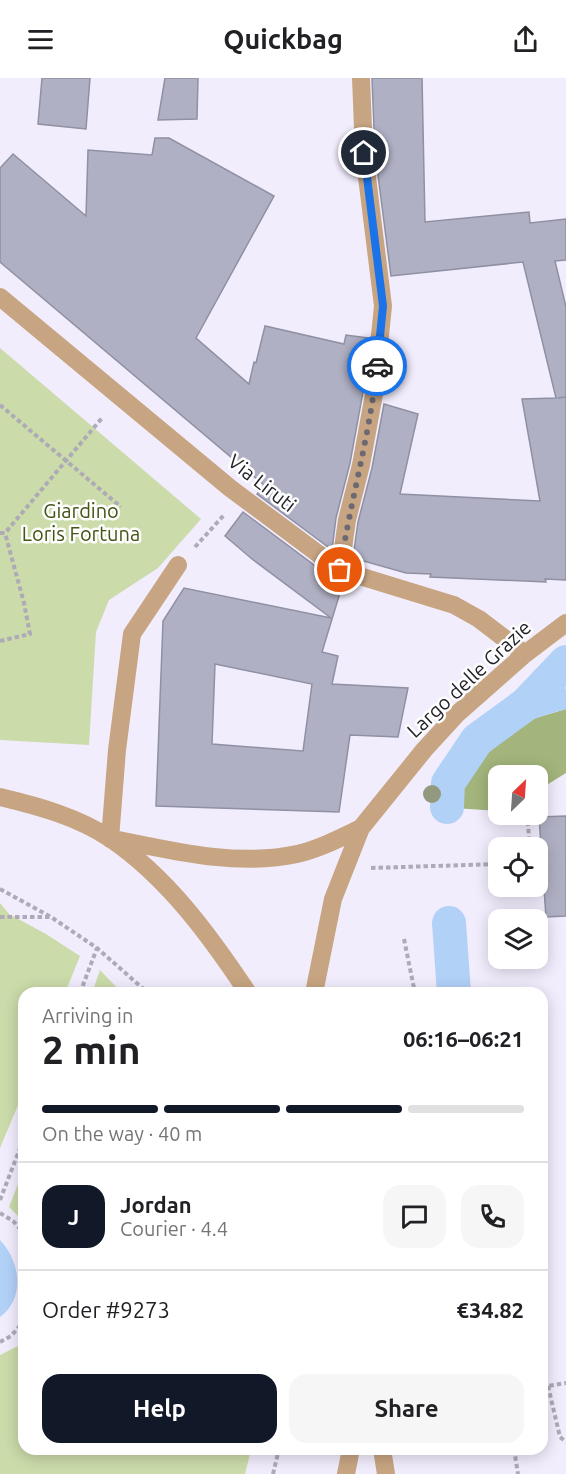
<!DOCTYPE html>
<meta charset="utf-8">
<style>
:root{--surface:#fff;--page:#f6f6f6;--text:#202124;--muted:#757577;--line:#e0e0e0;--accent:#111827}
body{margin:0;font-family:Ubuntu,sans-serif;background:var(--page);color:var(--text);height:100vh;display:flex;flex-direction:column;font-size:22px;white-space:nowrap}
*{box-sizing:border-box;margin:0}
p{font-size:20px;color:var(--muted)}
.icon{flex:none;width:33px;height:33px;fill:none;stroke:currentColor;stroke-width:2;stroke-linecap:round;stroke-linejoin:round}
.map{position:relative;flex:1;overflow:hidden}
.side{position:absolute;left:18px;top:909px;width:530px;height:468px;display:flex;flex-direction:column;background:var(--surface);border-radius:18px;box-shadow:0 3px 15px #0003}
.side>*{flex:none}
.needle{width:39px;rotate:25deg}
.buttons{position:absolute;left:488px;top:687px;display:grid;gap:12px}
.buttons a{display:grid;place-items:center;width:60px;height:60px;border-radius:12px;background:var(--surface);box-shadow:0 3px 15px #0003;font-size:30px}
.pin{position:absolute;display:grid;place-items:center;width:51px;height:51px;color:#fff;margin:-26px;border:3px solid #fff;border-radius:50%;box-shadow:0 2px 6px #0007}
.courier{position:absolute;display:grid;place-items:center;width:60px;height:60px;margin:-30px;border:4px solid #1a73e8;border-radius:50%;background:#fff;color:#222;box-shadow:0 2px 8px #0007}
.summary em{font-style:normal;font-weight:700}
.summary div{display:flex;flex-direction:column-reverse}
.summary{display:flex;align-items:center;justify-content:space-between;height:102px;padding:0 24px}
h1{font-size:39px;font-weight:700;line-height:45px}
.bar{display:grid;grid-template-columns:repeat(4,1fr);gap:9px 6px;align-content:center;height:72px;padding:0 24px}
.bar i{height:8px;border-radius:4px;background:var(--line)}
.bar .on{background:var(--accent)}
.bar p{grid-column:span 4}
.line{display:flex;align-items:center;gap:15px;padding:0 24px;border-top:2px solid var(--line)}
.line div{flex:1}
.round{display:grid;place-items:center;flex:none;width:63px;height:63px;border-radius:18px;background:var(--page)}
.button{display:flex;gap:12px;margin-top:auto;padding:12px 24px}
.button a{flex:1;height:69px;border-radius:18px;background:var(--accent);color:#fff;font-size:24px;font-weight:700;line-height:69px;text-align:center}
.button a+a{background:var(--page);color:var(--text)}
header{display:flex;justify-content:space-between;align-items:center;height:78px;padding:0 24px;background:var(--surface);font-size:27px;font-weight:700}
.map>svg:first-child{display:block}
.green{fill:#cbdba9}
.forest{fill:#a3b57c}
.water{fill:#b2d1f7}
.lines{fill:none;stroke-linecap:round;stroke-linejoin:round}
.canal{stroke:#b2d1f7;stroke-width:34}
.building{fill:#b0b0c4;stroke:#8f90a3;stroke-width:1.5;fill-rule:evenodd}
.path{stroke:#aeaab7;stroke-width:4;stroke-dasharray:4.5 3;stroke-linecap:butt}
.minor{stroke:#c7a582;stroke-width:18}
.tree{fill:#93997e}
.done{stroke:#6c6973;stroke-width:6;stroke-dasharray:0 10.8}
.route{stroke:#1a73e8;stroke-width:8}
.labels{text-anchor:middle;stroke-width:5;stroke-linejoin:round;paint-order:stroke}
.street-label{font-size:20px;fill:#242229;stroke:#fdfdfd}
.park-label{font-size:20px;fill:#455416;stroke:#fdfdfd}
</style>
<header><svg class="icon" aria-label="menu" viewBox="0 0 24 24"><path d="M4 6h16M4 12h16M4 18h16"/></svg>Quickbag<svg class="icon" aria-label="share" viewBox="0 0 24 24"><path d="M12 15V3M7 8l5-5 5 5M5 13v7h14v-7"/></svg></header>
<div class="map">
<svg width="566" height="1396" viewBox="0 0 566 1396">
<rect width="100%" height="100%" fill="#f2edfd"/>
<path class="green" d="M 0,270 L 201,441 L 158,490 L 109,522 L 96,554 L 89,667 L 0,662 Z
M 0,825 L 9,836 L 46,856 L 80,878 L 65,915 L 24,915 L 24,1013 L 0,1070 Z
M 100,892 L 122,915 L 92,915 Z
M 24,1091 L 24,1144 L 9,1129 Z
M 24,1265 L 24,1371 L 241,1371 L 250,1376 L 245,1396 L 0,1396 L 0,1277 Z"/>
<path class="forest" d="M 566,631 L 566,695 L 537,713 L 537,698 L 498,698 L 498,733 L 454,730 L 455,708 L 474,684 L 492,666 L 529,642 Z"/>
<path class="water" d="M 564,574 L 566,577 L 566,592 L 560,599 L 561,607 L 566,611 L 566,631 C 524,642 504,653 474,684 L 456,671 Z
M 0,1162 C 20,1183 26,1220 0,1239 Z"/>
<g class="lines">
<path class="canal" d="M 447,729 L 448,705 L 477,662 L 526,626 L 566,584
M 449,845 L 454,915"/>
</g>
<path class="building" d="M 42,0 L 90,0 L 86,51 L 38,46 Z
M 165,0 L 198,0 L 197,41 L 158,42 Z
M 372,0 L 422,0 L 425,144 L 529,134 L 530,145 L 566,141 L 566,182 L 555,183 L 566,229 L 566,319 L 558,320 L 566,319 L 566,502 L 545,501 L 546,504 L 430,499 L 431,496 L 406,495 L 353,480 L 358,444 L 372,390 L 384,326 L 418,336 L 400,416 L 540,423 L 522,321 L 556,320 L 523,184 L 391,198 L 375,74 Z
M 155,60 L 169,60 L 274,118 L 196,260 L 249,306 L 254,284 L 256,285 L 265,248 L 344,266 L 346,257 L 368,260 L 363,314 L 350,385 L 336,440 L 332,472 L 257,416 L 264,407 L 0,184 L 0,90 L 13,76 L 86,138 L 88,72 L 152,77 Z
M 243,434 L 333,501 L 343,505 L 322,574 L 338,578 L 332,606 L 408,610 L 398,659 L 350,657 L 339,734 L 156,728 L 163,543 L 184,510 L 331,540 L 252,481 L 225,458 ZM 215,586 L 312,606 L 303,673 L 212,666 Z
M 566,738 L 566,838 L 546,839 L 539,739 Z"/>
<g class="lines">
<path class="path" d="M 0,327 L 121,429
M 0,455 L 5,455 L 102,340
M 195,469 L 224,437
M 0,563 L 30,556 L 24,525 L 5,455
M 527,736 L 530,770
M 537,785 L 542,785
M 371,790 L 498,786
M 0,811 L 51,839 L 97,870 L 148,915
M 0,839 L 50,839
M 404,861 L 415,915
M 80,915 L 97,870
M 0,1122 L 24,1060
M 0,1135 L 13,1143 L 24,1155
M 0,1264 L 11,1258 L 24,1243
M 548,1308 L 560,1359 L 566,1364
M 542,1309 L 566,1305
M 514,1371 L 518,1396
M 273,1396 L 279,1371"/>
<path class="minor" d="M 0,219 L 230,410 L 340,492 L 454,527 L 479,541 L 525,576
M 340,492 L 347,442 L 361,387 L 374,316 L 383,228 L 364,75 L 361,0
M 0,719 C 38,728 78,739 111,761 C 168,800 210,858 248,915
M 110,761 L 117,672 L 132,556 L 178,487
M 114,761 C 173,773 237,789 297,776 C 319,771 340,760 361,750
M 314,915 L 333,821 L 361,750 L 424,672 L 457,636 L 525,576 L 566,545
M 382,1371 L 386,1396
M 346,1396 L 351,1371"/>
</g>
<circle class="tree" cx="432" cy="716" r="9"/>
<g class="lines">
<path class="done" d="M 340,492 C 350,424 370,357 377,288"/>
<path class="route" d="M 364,75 L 383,228 L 377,288"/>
</g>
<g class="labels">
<g class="street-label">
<text transform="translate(262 405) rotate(38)" y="7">Via Liruti</text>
<text transform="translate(469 601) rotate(-43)" y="7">Largo delle Grazie</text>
</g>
<g class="park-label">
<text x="81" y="440">Giardino<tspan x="81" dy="23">Loris Fortuna</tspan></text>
</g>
</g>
</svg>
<div class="buttons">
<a><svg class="needle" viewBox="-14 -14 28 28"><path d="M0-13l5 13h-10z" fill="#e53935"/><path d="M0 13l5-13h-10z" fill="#757577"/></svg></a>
<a><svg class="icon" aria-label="locate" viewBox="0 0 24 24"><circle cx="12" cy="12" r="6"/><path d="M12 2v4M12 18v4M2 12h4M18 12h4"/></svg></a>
<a><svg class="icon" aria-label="layers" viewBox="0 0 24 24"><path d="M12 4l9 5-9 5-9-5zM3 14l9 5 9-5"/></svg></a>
</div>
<div class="pin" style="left:340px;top:492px;background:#ea580c"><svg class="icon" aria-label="bag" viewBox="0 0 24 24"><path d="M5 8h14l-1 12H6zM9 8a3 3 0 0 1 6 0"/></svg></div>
<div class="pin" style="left:364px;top:75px;background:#1f2937"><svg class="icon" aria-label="home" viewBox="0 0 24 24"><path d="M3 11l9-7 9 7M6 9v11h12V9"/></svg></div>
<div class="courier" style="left:377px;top:288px"><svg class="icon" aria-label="car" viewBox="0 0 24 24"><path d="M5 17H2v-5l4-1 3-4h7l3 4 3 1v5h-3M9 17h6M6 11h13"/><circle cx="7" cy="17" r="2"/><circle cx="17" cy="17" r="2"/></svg></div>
<section class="side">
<div class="summary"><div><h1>2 min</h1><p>Arriving in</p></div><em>06:16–06:21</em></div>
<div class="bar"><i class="on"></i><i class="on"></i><i class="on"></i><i></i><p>On the way · 40 m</p></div>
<div class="line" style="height:108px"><b class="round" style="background:var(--accent);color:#fff">J</b><div><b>Jordan</b><p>Courier · 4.4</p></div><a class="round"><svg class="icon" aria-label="chat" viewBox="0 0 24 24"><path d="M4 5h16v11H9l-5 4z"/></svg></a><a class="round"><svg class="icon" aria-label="phone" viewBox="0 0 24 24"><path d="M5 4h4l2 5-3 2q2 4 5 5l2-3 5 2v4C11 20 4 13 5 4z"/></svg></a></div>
<div class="line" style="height:78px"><div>Order #9273</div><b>€34.82</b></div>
<div class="button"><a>Help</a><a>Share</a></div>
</section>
</div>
